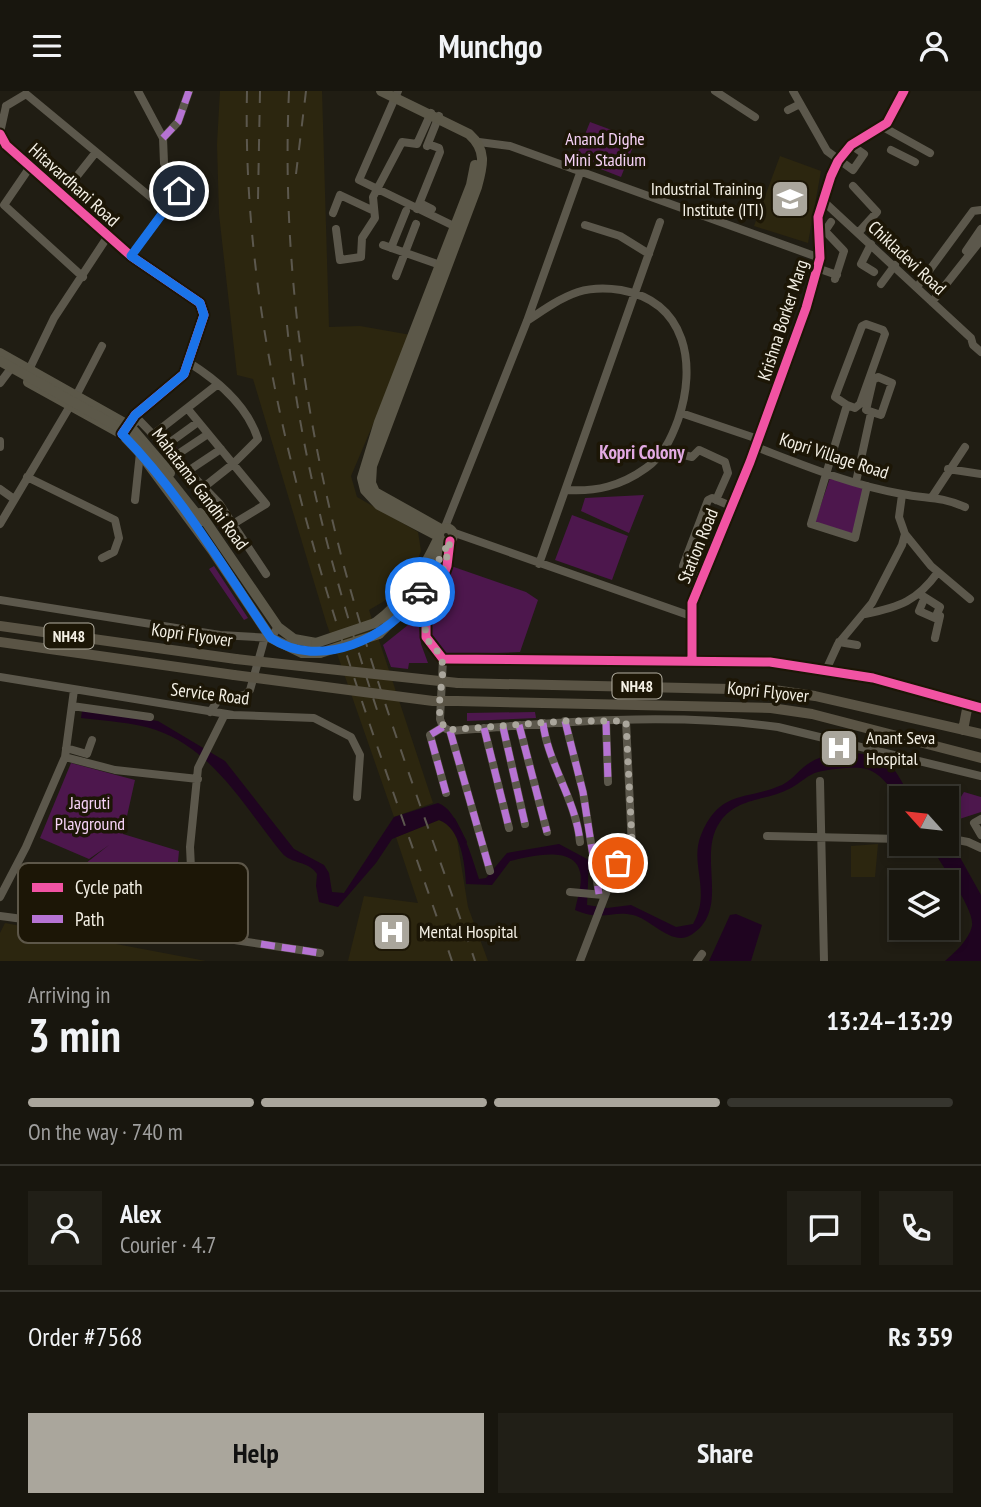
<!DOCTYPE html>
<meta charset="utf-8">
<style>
:root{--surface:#18160e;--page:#211f17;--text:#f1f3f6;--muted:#9f9f9e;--line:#36352e;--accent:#aaa69c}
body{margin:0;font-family:"PT Sans Narrow",sans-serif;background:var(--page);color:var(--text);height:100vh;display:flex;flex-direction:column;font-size:26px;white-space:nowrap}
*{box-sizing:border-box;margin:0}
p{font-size:23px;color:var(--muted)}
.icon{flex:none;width:38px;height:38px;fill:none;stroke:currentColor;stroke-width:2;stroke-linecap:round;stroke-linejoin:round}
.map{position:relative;height:870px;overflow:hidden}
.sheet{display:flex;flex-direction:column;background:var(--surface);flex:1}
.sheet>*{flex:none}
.needle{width:46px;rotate:297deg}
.buttons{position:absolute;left:889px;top:695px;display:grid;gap:14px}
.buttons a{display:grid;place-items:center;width:70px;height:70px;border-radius:0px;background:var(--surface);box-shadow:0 4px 10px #0003,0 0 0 2px var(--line);font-size:35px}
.pin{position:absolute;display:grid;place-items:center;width:60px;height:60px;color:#fff;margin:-30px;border:4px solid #fff;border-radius:50%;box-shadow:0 2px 7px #0007}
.courier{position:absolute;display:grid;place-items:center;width:70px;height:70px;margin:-35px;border:5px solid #1a73e8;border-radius:50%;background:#fff;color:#222;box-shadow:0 2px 9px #0007}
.overview em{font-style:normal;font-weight:800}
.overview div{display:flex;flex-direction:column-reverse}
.overview{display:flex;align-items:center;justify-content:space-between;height:119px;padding:0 28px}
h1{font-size:46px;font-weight:800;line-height:52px}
.bar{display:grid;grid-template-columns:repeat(4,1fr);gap:10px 7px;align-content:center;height:84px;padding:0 28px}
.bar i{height:9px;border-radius:5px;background:var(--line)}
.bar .on{background:var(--accent)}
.bar p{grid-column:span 4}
.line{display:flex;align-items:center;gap:18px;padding:0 28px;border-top:2px solid var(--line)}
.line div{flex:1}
.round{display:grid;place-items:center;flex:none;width:74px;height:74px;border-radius:0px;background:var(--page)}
.button{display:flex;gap:14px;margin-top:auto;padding:14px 28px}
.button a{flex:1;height:80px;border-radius:0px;background:var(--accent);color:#111;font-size:28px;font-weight:800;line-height:80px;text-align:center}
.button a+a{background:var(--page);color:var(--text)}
header{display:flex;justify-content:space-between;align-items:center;height:91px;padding:0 28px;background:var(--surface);font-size:32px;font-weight:800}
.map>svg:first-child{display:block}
.built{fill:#2c260f}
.green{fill:#4d174d}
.water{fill:#1f0420}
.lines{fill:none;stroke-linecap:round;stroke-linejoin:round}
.stream{stroke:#1f0420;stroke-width:2}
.minor{stroke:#5c584c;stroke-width:8}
.major{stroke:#5c5849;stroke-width:10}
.highway{stroke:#5a5445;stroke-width:10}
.rail{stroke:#5c584e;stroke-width:2;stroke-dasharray:12 12;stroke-linecap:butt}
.major-bridge{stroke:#5c5849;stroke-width:10}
.highway-bridge{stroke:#5a5445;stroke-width:10}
.quiet{stroke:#b673d3;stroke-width:7;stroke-dasharray:14 7;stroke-linecap:butt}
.cycleway-casing{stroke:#1c1606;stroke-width:13}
.cycleway{stroke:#f153a3;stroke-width:9}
.done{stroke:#aaa69c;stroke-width:7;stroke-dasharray:0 12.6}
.route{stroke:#1a73e8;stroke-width:9}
.labels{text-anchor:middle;stroke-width:7;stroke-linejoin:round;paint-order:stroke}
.shield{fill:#1c1606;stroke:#b3afa2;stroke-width:2}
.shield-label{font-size:16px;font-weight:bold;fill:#f4f0e5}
.park-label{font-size:18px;fill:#f7d3f7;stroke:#1c1606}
.street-label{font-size:18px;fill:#f4f0e5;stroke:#1c1606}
.poi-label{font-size:18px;fill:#f4f0e5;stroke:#1c1606;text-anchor:start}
.neighbourhood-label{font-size:19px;font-weight:bold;fill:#e3aae3;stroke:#1c1606}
.key{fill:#1c1606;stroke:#5d5749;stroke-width:2}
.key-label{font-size:19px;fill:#f4f0e5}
</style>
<header><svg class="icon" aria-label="menu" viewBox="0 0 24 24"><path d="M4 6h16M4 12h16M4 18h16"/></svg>Munchgo<svg class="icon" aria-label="person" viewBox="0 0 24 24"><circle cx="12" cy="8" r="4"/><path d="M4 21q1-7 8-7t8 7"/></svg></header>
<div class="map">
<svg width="981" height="870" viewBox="0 0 981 870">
<rect width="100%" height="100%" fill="#201d13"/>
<path class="built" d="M 220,0 L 322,0 L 329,236 L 360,235 L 411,244 L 351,385 L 357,406 L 418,441 L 421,460 L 413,481 L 393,505 L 369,519 L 433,712 L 394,726 L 326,531 L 253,288 L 237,284 L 219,123 L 217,53 Z
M 780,65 L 821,80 L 808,152 L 754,135 Z
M 439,729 L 451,735 L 457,748 L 468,816 L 488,870 L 348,870 L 364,805 L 418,812 L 396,746 Z
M 878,753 L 875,786 L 851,786 L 851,755 Z
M 5,832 L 206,870 L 0,870 L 0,842 Z"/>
<path class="green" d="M 590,31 L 636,48 L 621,86 L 575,68 Z
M 168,345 L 238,440 L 227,448 L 160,350 Z
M 830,387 L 864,398 L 853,443 L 815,431 Z
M 644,404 L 629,442 L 581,420 L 585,407 Z
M 572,424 L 628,445 L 612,489 L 555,469 Z
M 214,475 L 248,527 L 244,529 L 209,478 Z
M 451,475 L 526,501 L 538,509 L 520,561 L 445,564 C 440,558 433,553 431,545 C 428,530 446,491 451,475 Z
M 418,526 L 421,553 L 428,572 L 409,572 L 408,578 L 391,576 L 383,554 Z
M 535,621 L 536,627 L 467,630 L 467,622 Z
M 71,672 L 135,689 L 123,743 L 179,760 L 171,844 L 19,825 L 109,754 L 89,768 L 40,747 Z
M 934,701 L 959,709 L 964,701 L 981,706 L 981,721 L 947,732 L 947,707 L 932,707 Z"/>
<path class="water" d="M 82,620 L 158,630 L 225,670 L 294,758 L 324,774 L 329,782 L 332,801 L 344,802 L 394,726 L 438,712 C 458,718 473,769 479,788 L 486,787 L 507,762 L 559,753 L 589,769 L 587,814 L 607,817 L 631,814 L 676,836 L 693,833 C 712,801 689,773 701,744 C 720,698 745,710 782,694 C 794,688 800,677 811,671 C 830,660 864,659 884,669 C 895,674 904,697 912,707 L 901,707 L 901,710 C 891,698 879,678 861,677 C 849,676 831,678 818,681 C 809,683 800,692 791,697 C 768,710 737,706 720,731 C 696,765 732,818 691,844 C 672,856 651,828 633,824 C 611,819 604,831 575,819 C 577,808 583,792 580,781 C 574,753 528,766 510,770 L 492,794 L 466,793 C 465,773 461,737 439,729 L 392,748 L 376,772 L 338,816 L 319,811 L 316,795 L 317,783 C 309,770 291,773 282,762 C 245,717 214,659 156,639 C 133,631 105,630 81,627 Z
M 947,743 L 981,804 L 981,870 L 945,870 C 955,861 969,849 972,835 C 975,817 939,772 930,753 L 947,752 Z
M 736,823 L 762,834 L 751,870 L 709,870 L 730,824 Z"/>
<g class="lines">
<path class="stream" d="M 454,728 L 466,751"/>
<path class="minor" d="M 398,0 L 359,89 L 458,137
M 715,0 L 755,26
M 793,0 L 827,60 L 853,79 L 864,63 L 851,54
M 6,15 L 26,3 L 165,118
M 788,19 L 800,13
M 883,36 L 930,62
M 0,42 L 6,15
M 0,43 L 6,54 L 131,165 L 200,212 L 204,224 L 184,283 L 135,324 L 128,337
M 163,47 L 178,31 L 189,0
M 479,51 L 510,55 L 820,167
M 427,55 L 439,25
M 891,59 L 915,71
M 30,76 L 4,114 L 83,186
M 853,95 L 877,121 L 858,142
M 62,104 L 96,61
M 822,109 L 971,247 L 973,254 L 981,261
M 420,112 L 432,118
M 417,118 L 440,61 L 439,57 L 428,53
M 333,122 L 340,104 L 374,120
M 831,131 L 825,140 L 844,160 L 835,188
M 585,134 L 620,145 L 649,163
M 336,138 L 340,169 L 361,166 L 362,147 L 375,127 L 373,106 L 402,51 L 417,53 L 431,22
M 871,153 L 861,173 L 874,181
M 383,154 L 443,175
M 391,157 L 406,120
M 966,160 L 981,138
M 131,165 L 179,100 L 164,72 L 163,47 L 138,0
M 817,177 L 837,184
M 396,185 L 416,133
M 881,193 L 895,174
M 917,196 L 973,120 L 981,119
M 932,211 L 981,149
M 527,230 C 543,219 560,207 578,201 C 591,197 608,197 621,199 C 687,211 697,274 678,329 C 671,348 663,365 646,377 C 621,395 596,401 566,399
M 188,271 C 217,289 247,314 258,348 L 233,373 L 204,396
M 27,283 L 54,227 L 108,145
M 878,286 L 892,292 L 881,324 L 866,319 L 873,289 Z
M 0,292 L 9,280
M 76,305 L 102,255
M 847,314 L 835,306 L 862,235 L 866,233 L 883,239 L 885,243 L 860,313 L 855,317 L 847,314 L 811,433 L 855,447 L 867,395
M 187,317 L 266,413 L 233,433
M 681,322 L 758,348
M 130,335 L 139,329 L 219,412 L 266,483
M 154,343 L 218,293
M 0,350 L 0,356
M 165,355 L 198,331
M 756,356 C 803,374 851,394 902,403 C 927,408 940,405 965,416
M 680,363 L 692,366 L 699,359 L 725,371 L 728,382 L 716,409
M 175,365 L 208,343
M 948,378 L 981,383
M 188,380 L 221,358
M 27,386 L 115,429 L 119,447 L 114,461 L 102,467
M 856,391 L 871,322
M 0,398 L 14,408
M 932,406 L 965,356
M 135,409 L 140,362
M 0,433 L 70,315
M 445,436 L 527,230 L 580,82
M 452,441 L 691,525
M 905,443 L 931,475 L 970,508
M 450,450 L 447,475 L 426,533 L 426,546 L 443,568 L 770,571 L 873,587 L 981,617
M 539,473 L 660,131
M 703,487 L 683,475 L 708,409 L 712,407 L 733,416
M 921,504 L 940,516 L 935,527 L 919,520 L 924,508
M 0,509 L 220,544 L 271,547 L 278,536
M 865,523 C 900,516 917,510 938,481
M 935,547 L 940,525
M 839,551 L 857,554
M 443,568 L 440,628 L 443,636 L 450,640 C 556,631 671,621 778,636 L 981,685
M 692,568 L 692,512 L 750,371 L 806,217 L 820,167 L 818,126 L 831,85 L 838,70 L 851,54 L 887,32 L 904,0
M 826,579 L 838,553 L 872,512 L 902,454 L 905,443 L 899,426 L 902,404
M 0,586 L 233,624 L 314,627 L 351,646 L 360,664 L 357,706
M 72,615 L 150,626
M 210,621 L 219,608 L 245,604 L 250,599 L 265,546
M 565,630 L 583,701 L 599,803
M 606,630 L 608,691
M 543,632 C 548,673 576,709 580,751
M 519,634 L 547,741
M 443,636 L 430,644 L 446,702
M 503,636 L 525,733
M 484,637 L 509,737
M 450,640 L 490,780
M 66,657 L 87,663 L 92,649
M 65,666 L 115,679 L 198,688
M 820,690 L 824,870
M 981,728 L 974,732 L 981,744
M 767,745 L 901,748
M 947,747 L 968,751 L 981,757
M 570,801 L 603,804
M 0,806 L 26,756 L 65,666 L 74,599
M 0,825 L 166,847 L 201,844 L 320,862
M 201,844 L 207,797 L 191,777 L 190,756 L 198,677 L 225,623
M 580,870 L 615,779 L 632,756 L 626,630
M 697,870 L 702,863"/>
<path class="major" d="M 381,0 L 469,43 C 487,59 483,74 477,96 L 372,375 L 371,392 L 375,401 L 441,438
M 0,262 L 130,335 L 170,382
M 28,291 L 122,343 L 140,362 L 212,459 L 271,547 L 302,562 L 320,562
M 200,422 L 278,536 L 294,548 L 316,552
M439 444a7 7 0 1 1 14 0a7 7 0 1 1-14 0Z
M 438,445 L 379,414 L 365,399 L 362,387 L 379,331 L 471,94 L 475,74
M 375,532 C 406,509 422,481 439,446
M 379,543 L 418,504 L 448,451"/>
<path class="highway" d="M 0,535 L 236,568
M 0,551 L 234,584
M 458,592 L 774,599 L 815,605 L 981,643
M 457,610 L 771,617 L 812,623 L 981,667
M 963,639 L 968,613"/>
<path class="rail" d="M 247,0 C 240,309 354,583 452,870
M 289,0 C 281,175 307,351 356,518 C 390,637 435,753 475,870
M 296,83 L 306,0
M 258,108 L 260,0
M 287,234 C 300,369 337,497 379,625"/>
<path class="major-bridge" d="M 0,270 L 127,341 L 145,358 L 202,430
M 316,552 L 375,532
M 320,562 L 379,543"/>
<path class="highway-bridge" d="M 236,568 L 458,592
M 234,584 L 433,610 L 457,610"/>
<path class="quiet" d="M 163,47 L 178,31 L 189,0
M 565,630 L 583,701 L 599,803
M 606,630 L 608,691
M 543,632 C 548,673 576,709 580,751
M 519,634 L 547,741
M 443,636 L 430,644 L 446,702
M 503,636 L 525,733
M 484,637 L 509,737
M 450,640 L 490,780
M 261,853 L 320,862"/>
<g class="cycleway-casing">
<path id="cycleway" d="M 0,43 L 6,54 L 131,165 L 200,212 L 204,224 L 184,283 L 135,324 L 122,343
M 450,450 L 447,475 L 426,533 L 426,546 L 443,568 L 770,571 L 873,587 L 981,617
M 692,568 L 692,512 L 750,371 L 806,217 L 820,167 L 818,126 L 831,85 L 838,70 L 851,54 L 887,32 L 904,0"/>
</g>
<use href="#cycleway" class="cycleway"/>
</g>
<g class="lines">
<path class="done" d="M 420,501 L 450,450 C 446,479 432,504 426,533 C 422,554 440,556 442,570 C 446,590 431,623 447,639 L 565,630 L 626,630 L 632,751 L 630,760 L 618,772"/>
<path class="route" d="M 179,100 L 131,165 L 200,212 L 204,224 L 184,283 L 135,324 L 122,343 C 181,403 224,478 271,547 C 320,580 390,547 420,501"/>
</g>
<defs>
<g id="university-square" transform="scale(2.0125)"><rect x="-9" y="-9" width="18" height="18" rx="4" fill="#aaa69c" stroke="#1c1606"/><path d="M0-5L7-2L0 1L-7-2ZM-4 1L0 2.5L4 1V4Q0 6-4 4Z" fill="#fff"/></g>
<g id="hospital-square" transform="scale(2.0125)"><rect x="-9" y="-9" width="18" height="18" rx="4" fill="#aaa69c" stroke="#1c1606"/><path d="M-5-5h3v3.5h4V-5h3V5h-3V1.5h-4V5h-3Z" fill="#fff"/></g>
</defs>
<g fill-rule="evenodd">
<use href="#university-square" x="790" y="108"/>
<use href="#hospital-square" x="839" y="657"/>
<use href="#hospital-square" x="392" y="841"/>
</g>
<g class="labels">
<g class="shield">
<rect x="44.5" y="532.5" width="49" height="25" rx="5"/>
<rect x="612.5" y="582.5" width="49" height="25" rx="5"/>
</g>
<g class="shield-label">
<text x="69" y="551">NH48</text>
<text x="637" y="601">NH48</text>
</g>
<g class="park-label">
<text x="605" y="54">Anand Dighe<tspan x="605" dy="21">Mini Stadium</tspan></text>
<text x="90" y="718">Jagruti<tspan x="90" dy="21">Playground</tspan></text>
</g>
<g class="street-label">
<text transform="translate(74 94) rotate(42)" y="6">Hitavardhani Road</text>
<text transform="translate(907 167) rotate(43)" y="6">Chikladevi Road</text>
<text transform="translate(783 229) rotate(-72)" y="6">Krishna Borker Marg</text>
<text transform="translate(834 365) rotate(18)" y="6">Kopri Village Road</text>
<text transform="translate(200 398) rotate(53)" y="6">Mahatama Gandhi Road</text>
<text transform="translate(698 455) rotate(-68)" y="6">Station Road</text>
<text transform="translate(192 544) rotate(8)" y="6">Kopri Flyover</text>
<text transform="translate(768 601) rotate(6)" y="6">Kopri Flyover</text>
<text transform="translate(210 603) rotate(7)" y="6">Service Road</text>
</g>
<g class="poi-label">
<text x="763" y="104" text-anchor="end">Industrial Training<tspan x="763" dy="21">Institute (ITI)</tspan></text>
<text x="866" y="653">Anant Seva<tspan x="866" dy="21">Hospital</tspan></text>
<text x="419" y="847">Mental Hospital</text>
</g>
<g class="neighbourhood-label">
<text x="642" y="368">Kopri Colony</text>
</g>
</g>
<rect x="18" y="772" width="230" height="80" rx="10" class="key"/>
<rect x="32" y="792" width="31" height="9" fill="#f153a3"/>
<rect x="32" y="824" width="31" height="8" fill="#b673d3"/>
<g class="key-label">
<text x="75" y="803">Cycle path</text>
<text x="75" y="835">Path</text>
</g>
</svg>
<div class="buttons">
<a><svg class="needle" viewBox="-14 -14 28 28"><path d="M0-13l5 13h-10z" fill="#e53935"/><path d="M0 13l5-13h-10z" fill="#9f9f9e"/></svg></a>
<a><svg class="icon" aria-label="layers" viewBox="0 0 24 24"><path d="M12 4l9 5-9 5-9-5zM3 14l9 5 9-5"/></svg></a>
</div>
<div class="pin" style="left:618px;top:772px;background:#ea580c"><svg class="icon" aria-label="bag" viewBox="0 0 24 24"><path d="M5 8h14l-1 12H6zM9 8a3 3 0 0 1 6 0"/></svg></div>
<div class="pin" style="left:179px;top:100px;background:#1f2937"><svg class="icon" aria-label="home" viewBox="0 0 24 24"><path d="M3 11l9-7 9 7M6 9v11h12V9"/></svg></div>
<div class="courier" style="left:420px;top:501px"><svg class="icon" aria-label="car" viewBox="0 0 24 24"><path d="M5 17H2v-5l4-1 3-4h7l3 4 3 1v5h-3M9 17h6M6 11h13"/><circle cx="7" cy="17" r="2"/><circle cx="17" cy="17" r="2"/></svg></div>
</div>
<section class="sheet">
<div class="overview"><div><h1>3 min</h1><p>Arriving in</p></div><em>13:24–13:29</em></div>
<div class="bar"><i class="on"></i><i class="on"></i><i class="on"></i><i></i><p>On the way · 740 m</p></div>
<div class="line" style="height:126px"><a class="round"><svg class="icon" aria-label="person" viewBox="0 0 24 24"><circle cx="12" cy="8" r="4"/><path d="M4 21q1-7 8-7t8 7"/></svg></a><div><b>Alex</b><p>Courier · 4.7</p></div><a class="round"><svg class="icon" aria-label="chat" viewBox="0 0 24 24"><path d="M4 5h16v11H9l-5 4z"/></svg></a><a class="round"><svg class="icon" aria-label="phone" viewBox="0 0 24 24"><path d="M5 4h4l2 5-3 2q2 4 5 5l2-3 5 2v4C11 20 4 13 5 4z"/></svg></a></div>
<div class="line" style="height:91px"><div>Order #7568</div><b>Rs 359</b></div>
<div class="button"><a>Help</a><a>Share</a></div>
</section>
